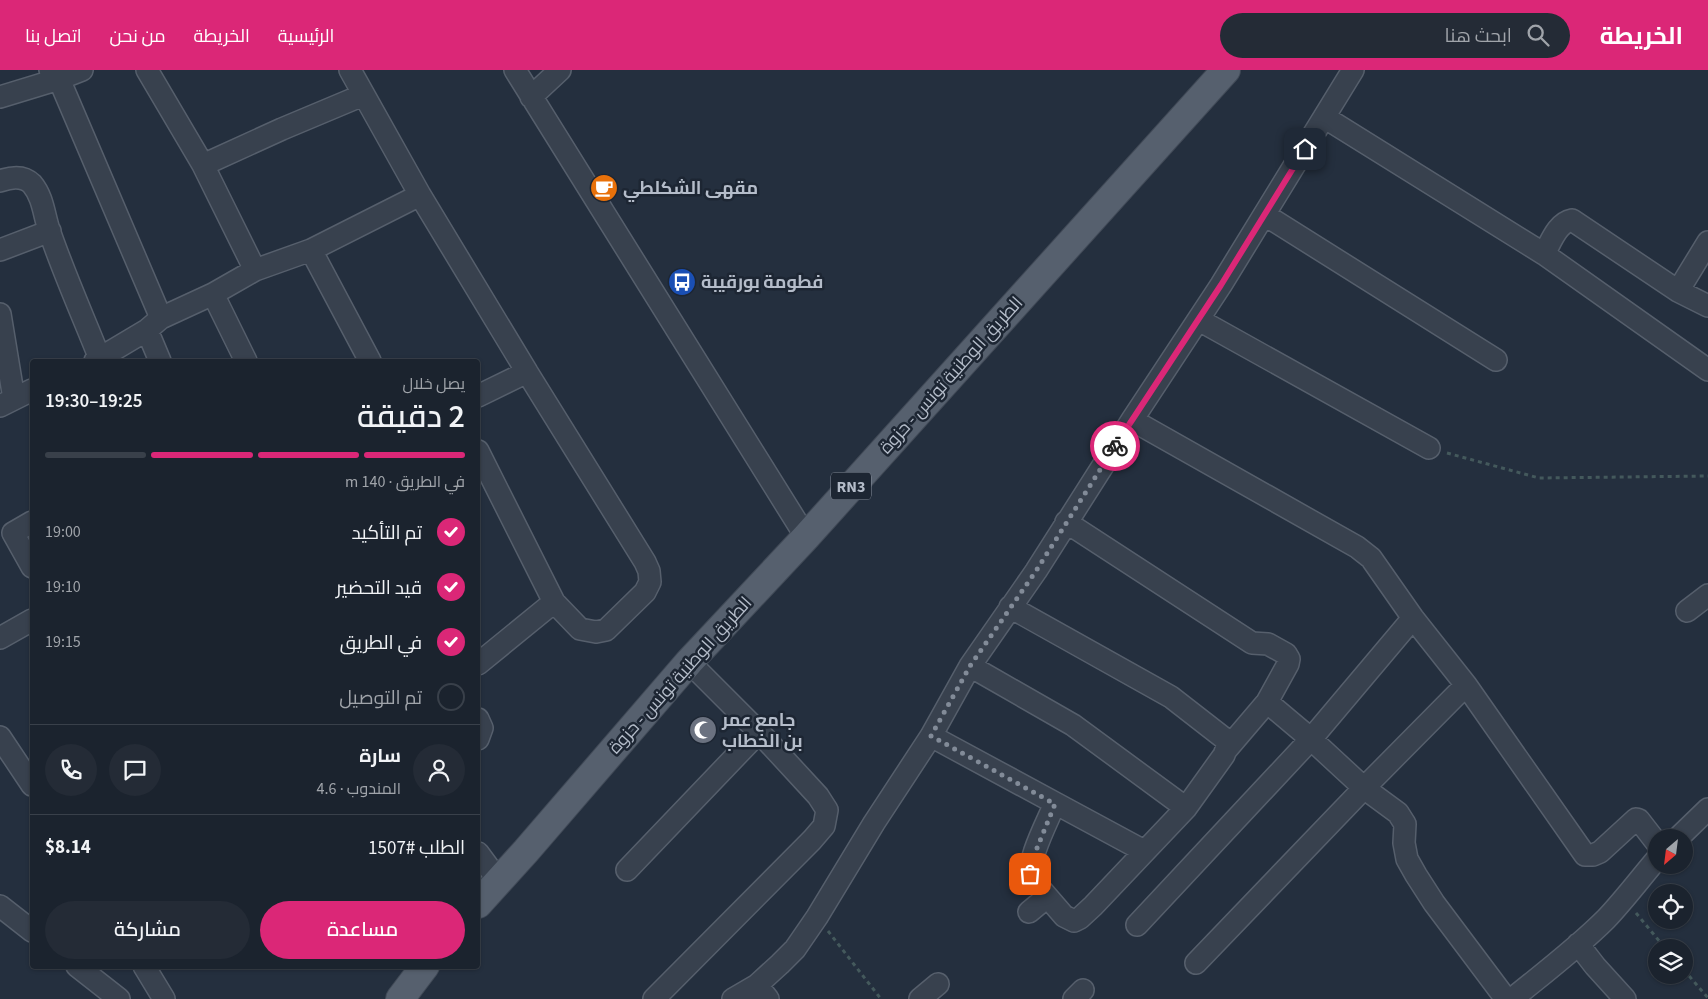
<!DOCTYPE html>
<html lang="ar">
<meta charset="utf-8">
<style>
:root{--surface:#1b232e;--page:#242b36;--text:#f1f3f6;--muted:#a0a4aa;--line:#39404a;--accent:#db2777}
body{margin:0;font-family:"Source Sans 3",Cairo,sans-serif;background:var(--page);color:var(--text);direction:rtl;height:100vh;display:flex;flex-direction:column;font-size:19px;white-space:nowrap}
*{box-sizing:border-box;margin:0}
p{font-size:16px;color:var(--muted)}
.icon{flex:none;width:28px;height:28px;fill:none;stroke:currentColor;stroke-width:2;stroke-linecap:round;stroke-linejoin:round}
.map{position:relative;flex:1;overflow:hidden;direction:ltr}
.panel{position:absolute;left:30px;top:289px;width:450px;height:610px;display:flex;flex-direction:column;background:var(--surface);border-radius:5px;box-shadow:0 1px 4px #0004,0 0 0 1px var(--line);direction:rtl}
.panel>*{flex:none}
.needle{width:32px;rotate:208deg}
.controls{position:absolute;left:1648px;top:759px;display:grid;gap:10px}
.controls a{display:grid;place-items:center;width:45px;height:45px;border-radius:50%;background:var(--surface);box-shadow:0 1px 4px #0004,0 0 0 1px var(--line);font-size:25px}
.pin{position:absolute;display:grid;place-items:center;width:42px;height:42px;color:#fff;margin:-21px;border-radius:10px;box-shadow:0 2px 8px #0006}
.courier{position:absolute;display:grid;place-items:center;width:50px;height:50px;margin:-25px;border:4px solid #db2777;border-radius:50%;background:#fff;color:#222;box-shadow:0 1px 6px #0007}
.head em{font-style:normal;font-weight:600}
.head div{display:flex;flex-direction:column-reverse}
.head{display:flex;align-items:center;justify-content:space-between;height:85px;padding:0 15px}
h1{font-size:32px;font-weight:600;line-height:38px}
.bar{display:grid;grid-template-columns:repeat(4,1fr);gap:8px 5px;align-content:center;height:60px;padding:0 15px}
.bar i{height:6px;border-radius:4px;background:var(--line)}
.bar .current{background:var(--accent)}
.bar p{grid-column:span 4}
.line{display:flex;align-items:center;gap:12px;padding:0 15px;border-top:1px solid var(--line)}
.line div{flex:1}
.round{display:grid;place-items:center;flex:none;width:52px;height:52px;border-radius:26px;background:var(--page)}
ol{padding:0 15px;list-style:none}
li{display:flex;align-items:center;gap:15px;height:55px}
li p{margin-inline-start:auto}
li .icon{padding:5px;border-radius:50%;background:var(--accent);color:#fff;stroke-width:4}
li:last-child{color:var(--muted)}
li i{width:28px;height:28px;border:2px solid var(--line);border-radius:50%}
.button{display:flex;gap:10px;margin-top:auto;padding:10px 15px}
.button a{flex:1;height:58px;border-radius:30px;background:var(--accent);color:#fff;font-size:20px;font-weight:600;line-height:58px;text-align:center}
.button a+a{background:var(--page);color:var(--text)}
header{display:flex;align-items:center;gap:30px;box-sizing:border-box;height:70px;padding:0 25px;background:var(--accent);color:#fff}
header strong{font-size:24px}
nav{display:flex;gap:28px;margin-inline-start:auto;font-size:18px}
.search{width:350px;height:45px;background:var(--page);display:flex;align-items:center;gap:12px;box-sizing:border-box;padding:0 18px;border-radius:28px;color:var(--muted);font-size:19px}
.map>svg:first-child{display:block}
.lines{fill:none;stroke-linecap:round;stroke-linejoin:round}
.minor-casing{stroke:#565f6c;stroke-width:24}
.major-casing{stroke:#414a57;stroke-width:30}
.path{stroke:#44595c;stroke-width:3;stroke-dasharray:4 4;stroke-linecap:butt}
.minor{stroke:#38414e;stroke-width:21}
.major{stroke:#56606e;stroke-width:28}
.done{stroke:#828b98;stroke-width:5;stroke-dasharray:0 9}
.route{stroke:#db2777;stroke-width:6}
.labels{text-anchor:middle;stroke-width:5;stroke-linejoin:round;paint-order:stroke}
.shield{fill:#1d2633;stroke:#878f9c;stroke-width:1}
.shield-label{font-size:16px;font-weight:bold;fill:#b4bcc9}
.poi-label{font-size:18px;font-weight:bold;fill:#b4bcc9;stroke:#1d2633;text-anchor:start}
.street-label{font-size:18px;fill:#b4bcc9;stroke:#1d2633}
</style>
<header>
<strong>الخريطة</strong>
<div class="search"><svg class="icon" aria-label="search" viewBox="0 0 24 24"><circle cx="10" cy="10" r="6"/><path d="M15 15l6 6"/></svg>ابحث هنا</div>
<nav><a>الرئيسية</a><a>الخريطة</a><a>من نحن</a><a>اتصل بنا</a></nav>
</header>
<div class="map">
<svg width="1708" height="929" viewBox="0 0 1708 929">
<rect width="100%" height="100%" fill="#242f3e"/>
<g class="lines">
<g class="minor-casing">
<path id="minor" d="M 50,0 L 59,9 L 161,248
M 147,0 L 203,95 L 255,200 L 213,224 L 161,248 L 147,260 L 160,291
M 350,0 L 420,125 L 527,302
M 515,0 L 806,467
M 0,27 L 59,9 L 82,0
M 531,27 L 560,0
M 1324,47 L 1544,184 C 1551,172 1557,153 1572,150 L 1678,221 L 1708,236
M 203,95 L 282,59 L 363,25
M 0,111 C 11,107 23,105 32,114 C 43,127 44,145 49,160 C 64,204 83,246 100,289
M 1265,145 L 1496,290
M 0,180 L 50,161
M 311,180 L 370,291
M 1544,184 L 1708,300
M 255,200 L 311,180 L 420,125
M 1678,221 L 1708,172
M 213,224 L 246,291
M 0,244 L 14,329
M 1199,250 L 1429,378
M 95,291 L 147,260
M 478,326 L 527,302 L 645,492 L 649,501 L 650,512 L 645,522 L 606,560 L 596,562 L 580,559 L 554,532 L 478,594
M 0,336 L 32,320
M 1132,350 L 1357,477 L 1371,488 L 1413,548 L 1466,615 L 1585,785 L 1593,785 L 1600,782 L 1636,749 L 1639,750 L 1656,772
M 478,381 L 554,532
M 32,452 L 13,463 L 32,497
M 1066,452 L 1252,573 L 1268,574 L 1286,584 L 1289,589 L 1288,594 L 1267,632 L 1311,669 L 1364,718 L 1466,615
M 1687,541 L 1708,525
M 0,568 L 32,550
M 970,596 L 1073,655 L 1186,738
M 478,649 L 482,658 L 478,669
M 931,666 L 1055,733 C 1048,751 1025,792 1032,809 L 1064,846 L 1074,851 L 1080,848 L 1093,836 L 1186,738 L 1224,685 L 1228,674 L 1225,669 L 1171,627 L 1010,537
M 0,667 L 32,715
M 1227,679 L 1267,632
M 1055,733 L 1144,781
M 1678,768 L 1708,739
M 478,783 L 498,810
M 627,800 L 759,662
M 0,836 L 32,861
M 1029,842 L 1047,827
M 1137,855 L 1311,669 L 1413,548
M 1578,874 L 1595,896 L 1625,929
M 1196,893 L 1364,718 L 1398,743 L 1405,754 L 1404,773 L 1407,789 L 1416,805 L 1434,833 L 1506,929
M 77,896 L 119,929
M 144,896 L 164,929
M 757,915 L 768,929
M 654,929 L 812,770 L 824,756 L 827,740 L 818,726 L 759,662 L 689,592
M 733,929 L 757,915 L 780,894 L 795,879 L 817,847 L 874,753 L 931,666 L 970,596 L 1036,501 L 1132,350 L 1221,215 L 1353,0
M 920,929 L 938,914
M 1074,929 L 1083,920
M 1512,929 C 1544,903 1577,878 1606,849 C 1624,830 1639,810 1656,790"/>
</g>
<g class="major-casing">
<path id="major" d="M 478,834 L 526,781 L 689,592 L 806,467 L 1226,0
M 400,929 L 425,896"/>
</g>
<path class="path" d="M 1447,383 L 1539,408 L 1708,406
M 1636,843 L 1665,878
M 828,861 L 881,929
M 1684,900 L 1708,928"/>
<use href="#minor" class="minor"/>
<use href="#major" class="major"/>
</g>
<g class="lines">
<path class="done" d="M 1030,804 L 1035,783 L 1055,734 L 931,666 L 970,596 L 1036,501 L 1115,376"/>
<path class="route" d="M 1115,376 L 1221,215 L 1305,79"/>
</g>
<defs>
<g id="cafe-disc" transform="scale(1.4375)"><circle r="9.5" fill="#e8710a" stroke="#1d2633"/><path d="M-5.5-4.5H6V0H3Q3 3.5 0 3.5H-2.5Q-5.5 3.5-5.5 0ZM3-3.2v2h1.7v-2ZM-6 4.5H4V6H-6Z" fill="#fff"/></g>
<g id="bus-disc" transform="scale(1.4375)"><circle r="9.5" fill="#1a4fb4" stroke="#1d2633"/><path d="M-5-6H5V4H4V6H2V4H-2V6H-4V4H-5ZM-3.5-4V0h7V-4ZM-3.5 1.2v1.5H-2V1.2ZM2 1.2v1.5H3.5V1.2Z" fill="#fff"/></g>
<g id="mosque-disc" transform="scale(1.4375)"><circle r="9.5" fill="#6b7280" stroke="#1d2633"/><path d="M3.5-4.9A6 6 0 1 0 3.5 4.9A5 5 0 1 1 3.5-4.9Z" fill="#fff"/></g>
</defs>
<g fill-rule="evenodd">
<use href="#cafe-disc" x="604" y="118"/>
<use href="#bus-disc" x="682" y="212"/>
<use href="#mosque-disc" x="703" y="660"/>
</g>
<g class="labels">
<rect class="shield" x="831" y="402.5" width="40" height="27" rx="4"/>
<g class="shield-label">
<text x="851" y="422">RN3</text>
</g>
<g class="poi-label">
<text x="623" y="124">مقهى الشكلطي</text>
<text x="701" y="218">فطومة بورقيبة</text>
<text x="722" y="656">جامع عمر<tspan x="722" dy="21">بن الخطاب</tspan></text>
</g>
<g class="street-label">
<text transform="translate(951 305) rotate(-48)" y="6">الطريق الوطنية تونس - حزوة</text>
<text transform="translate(680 605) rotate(-48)" y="6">الطريق الوطنية تونس - حزوة</text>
</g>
</g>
</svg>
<div class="controls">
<a><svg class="needle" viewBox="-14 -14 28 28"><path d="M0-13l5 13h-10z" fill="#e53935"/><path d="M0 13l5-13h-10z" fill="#a0a4aa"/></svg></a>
<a><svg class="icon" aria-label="locate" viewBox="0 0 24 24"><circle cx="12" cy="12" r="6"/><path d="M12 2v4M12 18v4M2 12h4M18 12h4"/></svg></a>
<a><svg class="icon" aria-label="layers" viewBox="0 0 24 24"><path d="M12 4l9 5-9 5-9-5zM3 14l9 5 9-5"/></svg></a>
</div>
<div class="pin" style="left:1030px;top:804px;background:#ea580c"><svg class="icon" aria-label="bag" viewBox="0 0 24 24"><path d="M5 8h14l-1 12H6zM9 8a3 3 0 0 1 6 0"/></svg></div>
<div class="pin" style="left:1305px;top:79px;background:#1f2937"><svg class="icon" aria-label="home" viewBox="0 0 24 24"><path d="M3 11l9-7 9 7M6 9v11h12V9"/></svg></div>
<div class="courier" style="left:1115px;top:376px"><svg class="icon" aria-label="bike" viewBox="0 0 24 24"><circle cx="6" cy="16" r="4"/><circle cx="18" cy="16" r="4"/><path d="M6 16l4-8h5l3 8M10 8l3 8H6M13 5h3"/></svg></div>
<section class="panel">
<div class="head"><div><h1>2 دقيقة</h1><p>يصل خلال</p></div><em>19:25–19:30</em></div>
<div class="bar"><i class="current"></i><i class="current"></i><i class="current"></i><i></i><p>في الطريق · 140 m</p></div>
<ol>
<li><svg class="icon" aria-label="check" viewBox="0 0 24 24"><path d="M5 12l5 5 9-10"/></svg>تم التأكيد<p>19:00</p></li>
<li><svg class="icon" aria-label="check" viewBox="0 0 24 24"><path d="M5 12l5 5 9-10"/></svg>قيد التحضير<p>19:10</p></li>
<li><svg class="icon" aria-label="check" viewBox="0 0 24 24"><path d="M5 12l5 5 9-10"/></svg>في الطريق<p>19:15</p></li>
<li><i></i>تم التوصيل</li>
</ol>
<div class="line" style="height:90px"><a class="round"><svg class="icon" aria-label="person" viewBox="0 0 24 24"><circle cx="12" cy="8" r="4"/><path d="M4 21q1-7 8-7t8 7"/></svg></a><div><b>سارة</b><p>المندوب · 4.6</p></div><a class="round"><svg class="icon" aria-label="chat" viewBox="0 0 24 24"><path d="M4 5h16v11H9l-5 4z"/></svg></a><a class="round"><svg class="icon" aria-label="phone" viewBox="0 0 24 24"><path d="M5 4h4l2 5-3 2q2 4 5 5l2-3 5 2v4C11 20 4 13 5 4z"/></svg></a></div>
<div class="line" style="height:65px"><div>الطلب #1507</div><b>$8.14</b></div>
<div class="button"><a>مساعدة</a><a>مشاركة</a></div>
</section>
</div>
